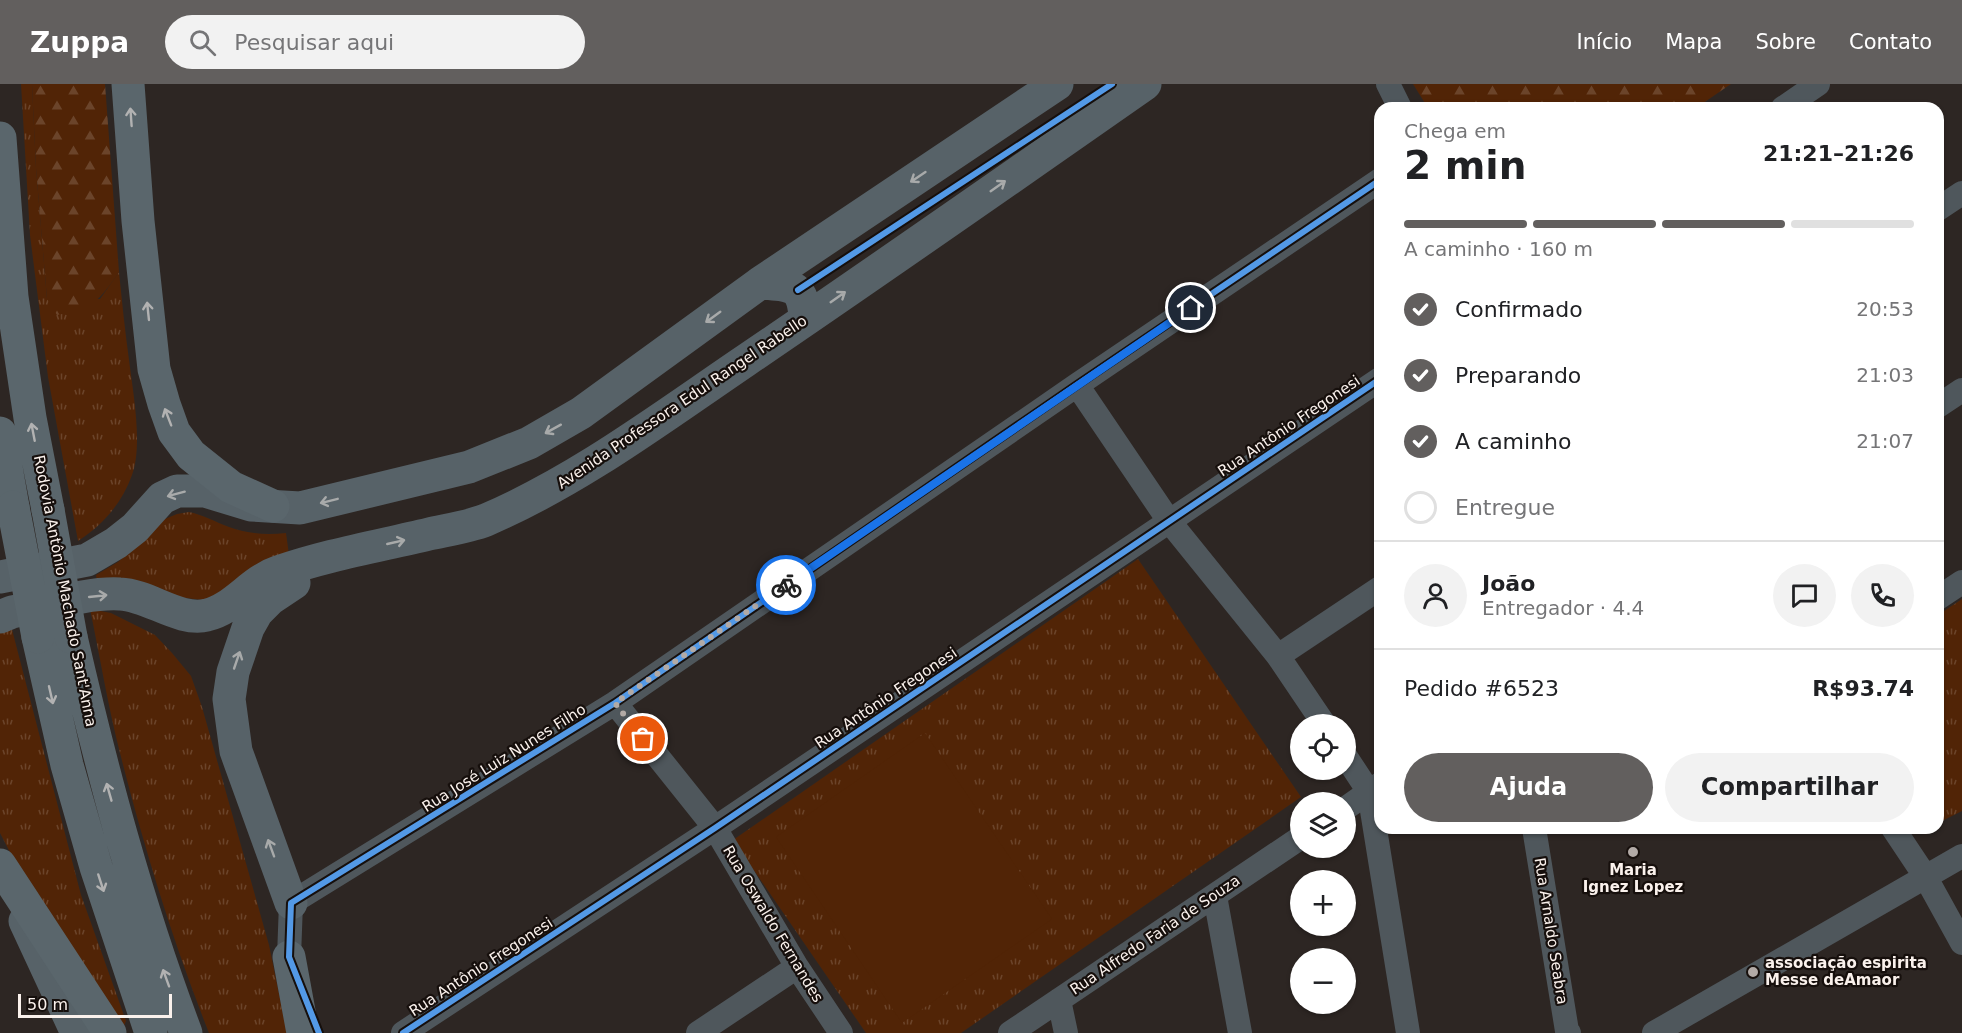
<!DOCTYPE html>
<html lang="pt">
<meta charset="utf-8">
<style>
:root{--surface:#fff;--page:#f2f2f2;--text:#202124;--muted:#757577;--line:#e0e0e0;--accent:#625f5e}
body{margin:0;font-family:"DejaVu Sans",sans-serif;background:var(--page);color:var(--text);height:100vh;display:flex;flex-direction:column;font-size:22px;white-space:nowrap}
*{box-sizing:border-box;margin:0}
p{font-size:20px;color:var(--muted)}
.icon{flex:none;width:33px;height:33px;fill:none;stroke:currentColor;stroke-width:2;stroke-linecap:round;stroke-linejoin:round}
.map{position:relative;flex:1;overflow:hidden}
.panel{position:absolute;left:1374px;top:18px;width:570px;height:732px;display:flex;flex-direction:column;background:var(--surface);border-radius:18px;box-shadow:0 2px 4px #0004}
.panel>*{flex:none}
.buttons{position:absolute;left:1290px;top:630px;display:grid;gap:12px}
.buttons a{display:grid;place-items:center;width:66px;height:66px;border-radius:50%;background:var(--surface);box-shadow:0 2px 4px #0004;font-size:30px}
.scale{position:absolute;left:18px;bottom:15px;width:154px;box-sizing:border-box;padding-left:6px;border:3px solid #faf1ec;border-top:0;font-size:16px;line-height:21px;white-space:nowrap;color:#faf1ec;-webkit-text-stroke:4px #160f0c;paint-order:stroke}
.pin{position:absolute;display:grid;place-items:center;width:51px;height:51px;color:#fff;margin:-26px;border:3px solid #fff;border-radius:50%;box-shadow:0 2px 6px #0007}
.courier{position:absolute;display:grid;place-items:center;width:60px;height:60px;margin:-30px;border:4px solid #1a73e8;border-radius:50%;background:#fff;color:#222;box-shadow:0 2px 8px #0007}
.headline em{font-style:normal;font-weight:600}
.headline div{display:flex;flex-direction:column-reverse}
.headline{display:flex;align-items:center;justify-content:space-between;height:102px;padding:0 30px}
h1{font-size:39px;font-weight:600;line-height:45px}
.bar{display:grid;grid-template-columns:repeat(4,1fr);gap:9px 6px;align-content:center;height:72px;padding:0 30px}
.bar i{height:8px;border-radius:4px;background:var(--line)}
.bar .on{background:var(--accent)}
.bar p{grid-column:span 4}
.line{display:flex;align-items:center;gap:15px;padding:0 30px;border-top:2px solid var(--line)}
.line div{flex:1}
.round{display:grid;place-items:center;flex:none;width:63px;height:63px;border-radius:32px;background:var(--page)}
ol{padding:0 30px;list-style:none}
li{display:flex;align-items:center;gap:18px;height:66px}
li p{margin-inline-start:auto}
li .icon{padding:6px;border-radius:50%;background:var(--accent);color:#fff;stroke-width:4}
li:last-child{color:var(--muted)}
li i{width:33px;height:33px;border:3px solid var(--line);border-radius:50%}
.primary-button{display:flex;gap:12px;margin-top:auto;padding:12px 30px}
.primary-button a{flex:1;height:69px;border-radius:36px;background:var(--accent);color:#fff;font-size:24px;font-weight:600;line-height:69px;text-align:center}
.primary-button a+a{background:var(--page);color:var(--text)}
header{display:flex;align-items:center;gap:36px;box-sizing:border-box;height:84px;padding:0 30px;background:var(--accent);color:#fff}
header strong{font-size:28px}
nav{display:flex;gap:33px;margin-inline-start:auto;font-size:21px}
.search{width:420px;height:54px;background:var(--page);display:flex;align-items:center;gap:15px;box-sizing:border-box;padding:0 21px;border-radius:33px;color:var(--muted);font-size:22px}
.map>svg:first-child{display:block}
.grass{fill:url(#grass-tufts)}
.forest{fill:url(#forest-firs)}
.pitch{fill:#512406}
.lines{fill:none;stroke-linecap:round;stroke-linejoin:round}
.minor{stroke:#4f575c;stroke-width:24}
.secondary{stroke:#576268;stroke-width:33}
.motorway{stroke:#5a666c;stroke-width:33}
.motorway-bridge{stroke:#5a666c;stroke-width:33}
.cycleway-casing{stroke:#160f0c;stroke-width:10}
.cycleway{stroke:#5399e6;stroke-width:6}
.oneway{stroke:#b2b2b2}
.oneway2{stroke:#a8aaaa}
.done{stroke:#b2aaa6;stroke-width:6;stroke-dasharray:0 10.8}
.route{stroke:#1a73e8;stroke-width:8}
.poi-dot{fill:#b2aaa6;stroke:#160f0c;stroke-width:2}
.labels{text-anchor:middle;stroke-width:4.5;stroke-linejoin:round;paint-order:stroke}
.street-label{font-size:15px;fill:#faf1ec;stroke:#160f0c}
.poi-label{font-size:15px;font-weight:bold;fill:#faf1ec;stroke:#160f0c}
</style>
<header>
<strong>Zuppa</strong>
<div class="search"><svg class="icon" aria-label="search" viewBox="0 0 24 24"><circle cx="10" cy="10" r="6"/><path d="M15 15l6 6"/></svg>Pesquisar aqui</div>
<nav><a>Início</a><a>Mapa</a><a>Sobre</a><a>Contato</a></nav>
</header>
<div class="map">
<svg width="1962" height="949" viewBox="0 0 1962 949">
<defs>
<pattern id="grass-tufts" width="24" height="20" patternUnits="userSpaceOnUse" patternTransform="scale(1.5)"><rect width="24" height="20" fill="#512406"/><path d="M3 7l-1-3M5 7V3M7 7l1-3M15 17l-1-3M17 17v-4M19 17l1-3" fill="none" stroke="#6b442a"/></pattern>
<pattern id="forest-firs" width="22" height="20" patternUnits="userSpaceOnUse" patternTransform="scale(1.5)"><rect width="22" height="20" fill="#512406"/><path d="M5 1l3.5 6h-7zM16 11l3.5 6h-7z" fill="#6b442a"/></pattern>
</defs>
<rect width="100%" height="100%" fill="#2d2623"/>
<path class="grass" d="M 21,0 L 32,0 L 36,84 L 47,215 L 100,215 L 119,188 C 122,218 125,247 129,276 C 133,308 143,361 132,391 C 122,419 103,441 78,457 L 48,293 L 30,151 Z
M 189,428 C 204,431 215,438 229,443 C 248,450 266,451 286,449 L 289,471 L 212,517 L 98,504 L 96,491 L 118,478 L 165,435 L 177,430 Z
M 1138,475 L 1301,713 L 961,949 L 866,949 L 733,756 Z
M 1962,515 L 1962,727 L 1938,739 L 1938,531 Z
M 90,525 L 111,529 L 155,551 L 172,569 L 191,592 L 202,623 L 269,861 L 287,949 L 209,949 C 173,858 144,764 120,669 C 108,622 100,573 90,525 Z
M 9,534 L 81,811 L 126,937 L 121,949 L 15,778 L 0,749 L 0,539 Z"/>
<path class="forest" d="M 32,0 L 105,0 L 119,188 C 99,217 93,225 57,231 L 47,215 L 36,84 Z
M 1413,0 L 1731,0 L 1696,24 L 1428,24 Z"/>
<path class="pitch" d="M 925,649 L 1052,835 L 902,939 L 776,753 Z"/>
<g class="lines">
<path class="minor" d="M 1388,0 L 1400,24
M 1783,24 L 1818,0
M 1938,125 L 1962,109
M 1077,301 L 1169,437 L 1278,572 L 1324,640
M 1938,322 L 1962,306
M 1938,514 L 1962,498
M 1278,572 L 1380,504
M 615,619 L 715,744 L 797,883 L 841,949
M 1346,673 L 1369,708 L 1408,949
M 1346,724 L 1380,700
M 1534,744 L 1567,947 L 1569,949
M 1893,744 L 1925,792 L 1962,859
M 1215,812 L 1240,949
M 295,888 L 289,873 L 291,819 L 615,619 L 1077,301 L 1380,96
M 1059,916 L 1066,949
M 403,949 L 715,744 L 1380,295
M 698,949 L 797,883
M 1010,949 L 1300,754
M 1654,949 L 1962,772"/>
<path class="secondary" d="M 760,199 C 791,201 804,200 805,236
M 0,493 L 87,476 L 116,459 L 135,444 L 162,414 L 177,407 L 205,407 L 251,421 L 300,424 L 469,383 L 529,359 L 581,329 L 760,199 L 1057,0
M 0,533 L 12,528 C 44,522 88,508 120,510 C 149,511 179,538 207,531 C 234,525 251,497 278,488 C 327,471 379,462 429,450 C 447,446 468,443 486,436 C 579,396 661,334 745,277 C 879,186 1012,93 1145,0
M 291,819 L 236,667 L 229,615 L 233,588 L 248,544 L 257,528 L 270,515 L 294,499
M 25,837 L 77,949"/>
<path class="motorway" d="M 128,0 L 138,137 L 154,285 L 164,320 L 174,348 L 191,371 L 231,403 L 273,422
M 0,54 L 12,213 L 30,334 L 48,426
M 0,349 L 13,423
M 38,553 L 67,681 L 96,783 L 151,949
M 71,553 C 102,687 137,820 186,949
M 0,781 L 110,949
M 289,873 L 303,949"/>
<path class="motorway-bridge" d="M 13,423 L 38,553
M 48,426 L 71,553"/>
<g class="cycleway-casing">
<path id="cycleway" d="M 798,206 L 1112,0
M 319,949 L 289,873 L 291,819 L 615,619 L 1077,301 L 1380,96
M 403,949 L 715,744 L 1380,295"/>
</g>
<use href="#cycleway" class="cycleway"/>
</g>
<defs><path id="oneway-shaft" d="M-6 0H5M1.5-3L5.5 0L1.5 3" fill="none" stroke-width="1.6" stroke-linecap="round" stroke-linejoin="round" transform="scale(1.5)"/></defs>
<g class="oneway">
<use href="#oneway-shaft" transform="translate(131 33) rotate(-94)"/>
<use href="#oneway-shaft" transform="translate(148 227) rotate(-96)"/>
<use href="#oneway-shaft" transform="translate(168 333) rotate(-111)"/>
<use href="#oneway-shaft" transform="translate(33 348) rotate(-101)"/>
<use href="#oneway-shaft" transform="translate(51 611) rotate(77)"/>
<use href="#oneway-shaft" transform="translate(109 708) rotate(-106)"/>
<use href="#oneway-shaft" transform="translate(101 799) rotate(72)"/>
<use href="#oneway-shaft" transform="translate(166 894) rotate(-110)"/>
</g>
<g class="oneway2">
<use href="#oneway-shaft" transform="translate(918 93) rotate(146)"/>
<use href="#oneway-shaft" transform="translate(998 102) rotate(-35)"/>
<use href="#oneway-shaft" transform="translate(838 213) rotate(-35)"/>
<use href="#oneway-shaft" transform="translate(713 233) rotate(144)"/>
<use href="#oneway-shaft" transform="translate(553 345) rotate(151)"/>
<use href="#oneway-shaft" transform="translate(176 410) rotate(165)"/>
<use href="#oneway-shaft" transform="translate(329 417) rotate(166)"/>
<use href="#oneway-shaft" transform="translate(396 458) rotate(-13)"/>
<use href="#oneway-shaft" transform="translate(98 512) rotate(-6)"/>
<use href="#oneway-shaft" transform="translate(237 576) rotate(-71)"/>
<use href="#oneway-shaft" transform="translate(271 764) rotate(-110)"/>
</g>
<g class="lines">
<path class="done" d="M 643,655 L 615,619 L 786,501"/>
<path class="route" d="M 786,501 L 1191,224"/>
</g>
<g class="poi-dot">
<circle cx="1633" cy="768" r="6"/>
<circle cx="1753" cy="888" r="6"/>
</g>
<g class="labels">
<g class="street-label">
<text transform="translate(682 318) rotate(-34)" y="5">Avenida Professora Edul Rangel Rabello</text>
<text transform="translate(1289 342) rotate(-34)" y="5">Rua Antônio Fregonesi</text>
<text transform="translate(65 507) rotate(79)" y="5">Rodovia Antônio Machado Sant'Anna</text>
<text transform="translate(886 614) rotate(-34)" y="5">Rua Antônio Fregonesi</text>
<text transform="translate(504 674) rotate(-32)" y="5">Rua José Luiz Nunes Filho</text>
<text transform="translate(773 840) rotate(59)" y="5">Rua Oswaldo Fernandes</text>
<text transform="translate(1551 847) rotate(81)" y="5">Rua Arnaldo Seabra</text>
<text transform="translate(1155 851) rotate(-34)" y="5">Rua Alfredo Faria de Souza</text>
<text transform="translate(481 883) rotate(-33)" y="5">Rua Antônio Fregonesi</text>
</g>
<g class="poi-label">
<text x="1633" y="791">Maria<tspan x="1633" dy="17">Ignez Lopez</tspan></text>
<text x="1765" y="884" text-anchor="start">associação espirita<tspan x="1765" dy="17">Messe deAmaor</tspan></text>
</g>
</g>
</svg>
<div class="buttons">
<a><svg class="icon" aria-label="locate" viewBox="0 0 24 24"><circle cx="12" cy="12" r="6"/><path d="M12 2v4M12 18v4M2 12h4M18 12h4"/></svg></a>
<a><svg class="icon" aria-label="layers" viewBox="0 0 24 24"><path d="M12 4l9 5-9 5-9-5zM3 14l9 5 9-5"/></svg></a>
<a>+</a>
<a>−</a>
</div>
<div class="scale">50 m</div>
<div class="pin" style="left:643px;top:655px;background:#ea580c"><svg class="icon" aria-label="bag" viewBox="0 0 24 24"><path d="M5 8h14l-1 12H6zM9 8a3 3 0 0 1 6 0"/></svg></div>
<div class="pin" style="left:1191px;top:224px;background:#1f2937"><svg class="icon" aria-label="home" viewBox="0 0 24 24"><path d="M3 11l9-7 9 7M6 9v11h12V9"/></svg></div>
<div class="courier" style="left:786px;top:501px"><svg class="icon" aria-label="bike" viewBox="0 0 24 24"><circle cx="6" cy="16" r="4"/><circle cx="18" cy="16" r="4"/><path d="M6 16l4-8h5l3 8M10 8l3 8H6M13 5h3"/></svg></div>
<section class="panel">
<div class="headline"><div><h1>2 min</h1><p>Chega em</p></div><em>21:21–21:26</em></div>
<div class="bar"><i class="on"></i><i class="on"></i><i class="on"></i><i></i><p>A caminho · 160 m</p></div>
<ol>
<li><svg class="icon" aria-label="check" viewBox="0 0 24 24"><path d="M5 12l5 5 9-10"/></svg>Confirmado<p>20:53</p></li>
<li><svg class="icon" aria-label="check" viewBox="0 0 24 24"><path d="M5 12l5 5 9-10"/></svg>Preparando<p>21:03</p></li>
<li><svg class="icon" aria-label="check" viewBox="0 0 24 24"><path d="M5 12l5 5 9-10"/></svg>A caminho<p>21:07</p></li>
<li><i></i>Entregue</li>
</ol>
<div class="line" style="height:108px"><a class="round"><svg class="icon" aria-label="person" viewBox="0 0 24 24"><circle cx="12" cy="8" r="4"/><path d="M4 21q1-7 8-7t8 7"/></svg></a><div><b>João</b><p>Entregador · 4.4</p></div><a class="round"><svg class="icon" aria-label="chat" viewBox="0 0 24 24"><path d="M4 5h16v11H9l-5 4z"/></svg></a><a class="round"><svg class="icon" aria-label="phone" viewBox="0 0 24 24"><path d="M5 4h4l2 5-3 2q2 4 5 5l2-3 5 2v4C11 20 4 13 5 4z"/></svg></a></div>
<div class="line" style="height:78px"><div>Pedido #6523</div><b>R$93.74</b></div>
<div class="primary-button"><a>Ajuda</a><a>Compartilhar</a></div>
</section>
</div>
